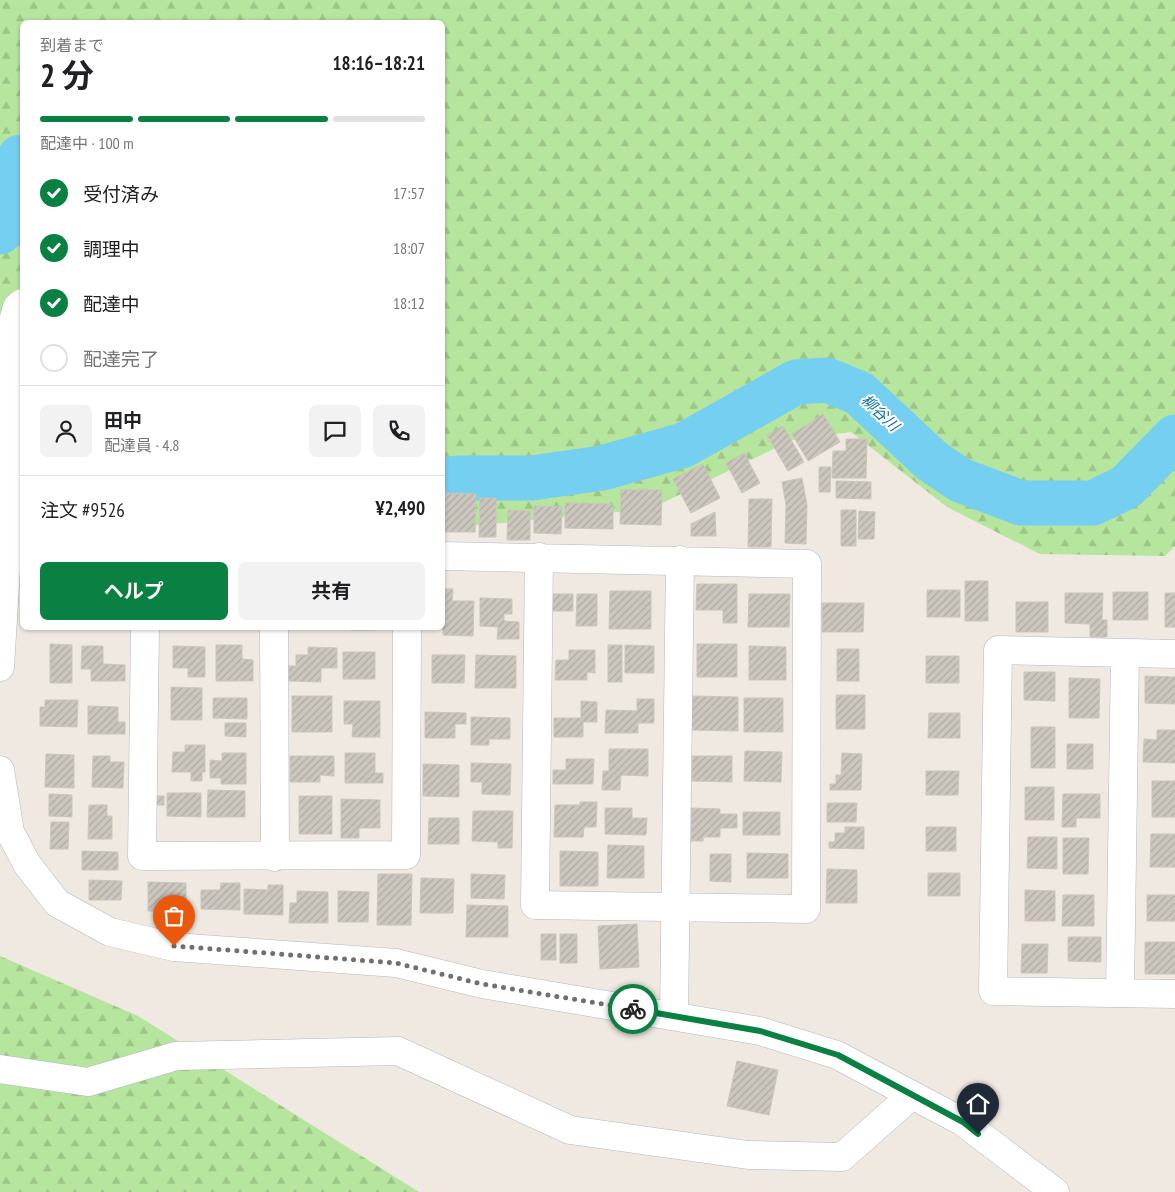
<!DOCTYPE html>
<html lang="ja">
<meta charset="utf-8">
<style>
:root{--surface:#fff;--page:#f2f2f2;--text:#202124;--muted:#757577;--line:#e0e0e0;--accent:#0b8043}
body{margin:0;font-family:"PT Sans Narrow","Noto Sans JP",sans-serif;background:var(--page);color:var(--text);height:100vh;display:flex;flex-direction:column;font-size:19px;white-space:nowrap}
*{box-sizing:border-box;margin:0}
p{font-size:16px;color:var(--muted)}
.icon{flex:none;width:28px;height:28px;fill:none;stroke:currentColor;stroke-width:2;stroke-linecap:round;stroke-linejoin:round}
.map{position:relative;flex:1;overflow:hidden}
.details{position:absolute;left:20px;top:20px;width:425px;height:610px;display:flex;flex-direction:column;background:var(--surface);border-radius:8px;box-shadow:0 1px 4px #0004}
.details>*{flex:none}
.pin{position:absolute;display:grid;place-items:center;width:42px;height:42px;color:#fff;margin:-51px -21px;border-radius:50% 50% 50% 0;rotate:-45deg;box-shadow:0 0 5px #0007}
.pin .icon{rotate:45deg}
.courier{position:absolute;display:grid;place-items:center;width:50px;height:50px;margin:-25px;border:4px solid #0b8043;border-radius:50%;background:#fff;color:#222;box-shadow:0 1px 6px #0007}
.summary em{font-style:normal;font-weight:700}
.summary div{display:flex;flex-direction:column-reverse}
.summary{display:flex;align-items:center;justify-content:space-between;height:85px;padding:0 20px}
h1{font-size:32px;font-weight:700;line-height:38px}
.bar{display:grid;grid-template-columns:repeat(4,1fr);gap:8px 5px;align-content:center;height:60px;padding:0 20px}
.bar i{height:6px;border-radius:4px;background:var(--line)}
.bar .selected{background:var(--accent)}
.bar p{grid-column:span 4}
.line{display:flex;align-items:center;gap:12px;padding:0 20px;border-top:1px solid var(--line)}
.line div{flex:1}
.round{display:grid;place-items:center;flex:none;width:52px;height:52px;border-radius:8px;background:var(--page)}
ol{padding:0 20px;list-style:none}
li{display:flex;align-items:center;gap:15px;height:55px}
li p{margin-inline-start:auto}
li .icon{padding:5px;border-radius:50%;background:var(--accent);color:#fff;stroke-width:4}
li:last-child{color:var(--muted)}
li i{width:28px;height:28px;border:2px solid var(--line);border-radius:50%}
.button{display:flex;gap:10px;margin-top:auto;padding:10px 20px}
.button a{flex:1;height:58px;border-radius:8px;background:var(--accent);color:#fff;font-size:20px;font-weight:700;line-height:58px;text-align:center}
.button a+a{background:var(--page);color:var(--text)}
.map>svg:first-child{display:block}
.forest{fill:url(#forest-firs)}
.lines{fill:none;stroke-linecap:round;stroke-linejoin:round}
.river{stroke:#75cff0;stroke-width:45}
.building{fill:url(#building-hatch);stroke:#cbc5ba}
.minor-casing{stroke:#b4b7c1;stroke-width:29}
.minor{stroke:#fff;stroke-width:28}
.done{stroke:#726f6d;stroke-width:5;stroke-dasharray:0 9}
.route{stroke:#0b8043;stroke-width:6}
.labels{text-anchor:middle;stroke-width:4;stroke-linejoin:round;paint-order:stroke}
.water-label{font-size:15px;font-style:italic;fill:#0d6fa3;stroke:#fff}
</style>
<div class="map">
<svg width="1175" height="1192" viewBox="0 0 1175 1192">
<defs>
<pattern id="forest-firs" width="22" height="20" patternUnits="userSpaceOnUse" patternTransform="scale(1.25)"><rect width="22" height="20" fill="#b6e59e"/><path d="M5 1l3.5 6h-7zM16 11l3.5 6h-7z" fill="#9dc588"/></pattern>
<pattern id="building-hatch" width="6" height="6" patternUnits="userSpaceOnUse" patternTransform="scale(1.25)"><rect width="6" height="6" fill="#cbc7bf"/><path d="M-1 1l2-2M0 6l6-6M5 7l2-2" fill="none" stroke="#afaba4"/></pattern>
</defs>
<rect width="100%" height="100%" fill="#efe9e1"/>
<path class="forest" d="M 0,0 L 1175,0 L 1175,546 L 1165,556 L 1040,554 L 947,507 L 851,432 L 792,440 L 650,509 L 480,525 L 443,525 L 442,22 L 22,22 L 22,344 L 0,363 Z
M 0,956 L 138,1016 L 419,1192 L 0,1192 Z"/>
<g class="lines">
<path class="river" d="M 0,232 L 8,174 L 20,157 L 22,158
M 442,480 L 459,478 L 532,478 L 602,468 L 684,445 L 796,382 L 827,380 L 859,393 L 932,461 L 960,480 L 1021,503 L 1093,503 L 1126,487 L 1175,437"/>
</g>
<path class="building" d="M 823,414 L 840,442 L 808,461 L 792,434 Z
M 783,426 L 804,462 L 788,471 L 767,435 Z
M 846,439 L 867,439 L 866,478 L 832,478 L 833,451 L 846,451 Z
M 744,453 L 760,483 L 742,493 L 726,463 Z
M 703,464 L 720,498 L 691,513 L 673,479 Z
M 819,467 L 831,467 L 830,492 L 819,492 Z
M 802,478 L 807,505 L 806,544 L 785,543 L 786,505 L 782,482 Z
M 836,481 L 871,482 L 871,499 L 836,498 Z
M 621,490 L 662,490 L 661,525 L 620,524 Z
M 443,493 L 476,494 L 475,532 L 443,532 Z
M 480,498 L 496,498 L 496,537 L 479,537 Z
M 749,499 L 772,499 L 771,547 L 748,547 Z
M 565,503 L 613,504 L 613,529 L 565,528 Z
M 534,506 L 562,507 L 561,534 L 534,533 Z
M 508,510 L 530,511 L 530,540 L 507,540 Z
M 841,510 L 856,510 L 856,546 L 841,546 Z
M 859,511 L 875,512 L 874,539 L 858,539 Z
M 715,512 L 716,536 L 691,536 L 691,524 Z
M 965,581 L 988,581 L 988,621 L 965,621 Z
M 697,584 L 737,584 L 737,623 L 723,623 L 723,610 L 696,610 Z
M 442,589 L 453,589 L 452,601 L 474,601 L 473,636 L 443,635 Z
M 927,590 L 960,590 L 960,617 L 927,617 Z
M 610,591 L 651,591 L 651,629 L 609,629 Z
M 1113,592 L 1148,592 L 1148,620 L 1113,620 Z
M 1065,593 L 1103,593 L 1102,620 L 1107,620 L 1107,637 L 1090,637 L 1090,624 L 1065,623 Z
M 1165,593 L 1175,593 L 1175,627 L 1165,627 Z
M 549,594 L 573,594 L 573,611 L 549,611 Z
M 577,594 L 597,594 L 597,626 L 576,626 Z
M 749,594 L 790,594 L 789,627 L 748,627 Z
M 480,598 L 512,599 L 512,614 L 504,614 L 504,621 L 519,622 L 519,639 L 497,639 L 498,627 L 480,626 Z
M 1016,602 L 1048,602 L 1048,632 L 1016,632 Z
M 822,603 L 864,603 L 863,632 L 822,632 Z
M 351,628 L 375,628 L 375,630 L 351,630 Z
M 50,644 L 72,645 L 72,683 L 50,683 Z
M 697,644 L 737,644 L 737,677 L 697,677 Z
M 216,645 L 242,645 L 242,659 L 253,660 L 253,681 L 216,681 Z
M 608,645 L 622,645 L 622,682 L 608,682 Z
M 625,645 L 654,646 L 654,673 L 625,673 Z
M 82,646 L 103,646 L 103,664 L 125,665 L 125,681 L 91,681 L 91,669 L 81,669 Z
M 173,646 L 205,647 L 205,677 L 188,677 L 188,668 L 173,668 Z
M 749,646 L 786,647 L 786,680 L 749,680 Z
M 308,647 L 337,648 L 337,668 L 321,668 L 321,682 L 288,681 L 288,666 L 296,666 L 296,655 L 308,655 Z
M 837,649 L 859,649 L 859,681 L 837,681 Z
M 569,650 L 595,650 L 595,673 L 587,672 L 587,680 L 555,680 L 556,660 L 569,660 Z
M 343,652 L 375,652 L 375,679 L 343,679 Z
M 432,655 L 465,655 L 464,683 L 432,683 Z
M 476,655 L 516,656 L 516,688 L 475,688 Z
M 926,656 L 959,656 L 959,683 L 926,683 Z
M 1024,672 L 1055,672 L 1055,701 L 1024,700 Z
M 1145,676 L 1175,677 L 1175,704 L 1145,703 Z
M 1069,678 L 1100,679 L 1099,718 L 1069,718 Z
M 171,687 L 202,688 L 202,720 L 171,720 Z
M 836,695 L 865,695 L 865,729 L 836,729 Z
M 292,696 L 332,696 L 332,732 L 292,732 Z
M 691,696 L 738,697 L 738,731 L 690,730 Z
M 213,698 L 247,698 L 247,719 L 213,718 Z
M 744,698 L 783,698 L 783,732 L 744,732 Z
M 637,699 L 654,699 L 654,723 L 638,723 L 638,733 L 605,733 L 606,710 L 637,711 Z
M 45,700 L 78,700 L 77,727 L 40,726 L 40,707 L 45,707 Z
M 344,701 L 380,701 L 380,737 L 352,737 L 353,724 L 344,724 Z
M 581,701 L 597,702 L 597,722 L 583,722 L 583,737 L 554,737 L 554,718 L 581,718 Z
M 88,706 L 118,707 L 118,722 L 125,722 L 125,734 L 88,734 Z
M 425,712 L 466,713 L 466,724 L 455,724 L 455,738 L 425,738 Z
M 929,713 L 960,713 L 960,738 L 928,738 Z
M 471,717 L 510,718 L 510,739 L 489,739 L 489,745 L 471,745 Z
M 225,723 L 246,723 L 246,737 L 225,736 Z
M 1031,727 L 1055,727 L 1055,768 L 1031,768 Z
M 1157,730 L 1175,730 L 1175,763 L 1143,762 L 1144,739 L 1157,740 Z
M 1067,744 L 1093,744 L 1093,769 L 1067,769 Z
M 185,745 L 205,745 L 205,772 L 202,772 L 202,781 L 191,781 L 191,772 L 172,772 L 173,752 L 185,752 Z
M 609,749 L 648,749 L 648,776 L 621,775 L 620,790 L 602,790 L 603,771 L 609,771 Z
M 745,751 L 782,752 L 781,782 L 744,781 Z
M 222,753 L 246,753 L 246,784 L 221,784 L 221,778 L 210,778 L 210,760 L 222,761 Z
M 345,753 L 375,753 L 375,773 L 383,773 L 383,783 L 345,783 Z
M 842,753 L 862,754 L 861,790 L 830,790 L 830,784 L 836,784 L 836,775 L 841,775 Z
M 46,754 L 74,755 L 74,788 L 45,787 Z
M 93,756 L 110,756 L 110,762 L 124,762 L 123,788 L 92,787 Z
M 290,756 L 334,756 L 334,776 L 320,775 L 320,782 L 290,782 Z
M 692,756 L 732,756 L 732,782 L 692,781 Z
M 566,759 L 594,759 L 593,784 L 553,784 L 553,770 L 566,770 Z
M 471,763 L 511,764 L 510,795 L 482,794 L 482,782 L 471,782 Z
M 423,764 L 459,765 L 459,797 L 423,796 Z
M 926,771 L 959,771 L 958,795 L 926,795 Z
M 1152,781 L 1175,781 L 1175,817 L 1152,817 Z
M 1025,787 L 1054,787 L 1054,820 L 1025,820 Z
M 208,790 L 245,791 L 245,817 L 207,817 Z
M 167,793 L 201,793 L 201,817 L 167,816 Z
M 49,794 L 72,795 L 72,817 L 49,816 Z
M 1063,794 L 1100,794 L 1100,818 L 1076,818 L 1076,827 L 1062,827 Z
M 154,796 L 164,796 L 164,805 L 154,805 Z
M 299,796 L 332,796 L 332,834 L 299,834 Z
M 341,799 L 380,800 L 380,828 L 359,828 L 359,838 L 341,838 Z
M 580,802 L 597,802 L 596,827 L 584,827 L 583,837 L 554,837 L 555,805 L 580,805 Z
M 827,803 L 857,803 L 856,822 L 827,822 Z
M 89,805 L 107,805 L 107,816 L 112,816 L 112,839 L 88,839 Z
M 605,808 L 632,808 L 632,818 L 647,818 L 646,835 L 605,834 Z
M 691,808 L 720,809 L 720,814 L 737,814 L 737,828 L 720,828 L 720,837 L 703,837 L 703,841 L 691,841 Z
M 473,811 L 513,811 L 512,848 L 498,848 L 498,842 L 472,841 Z
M 743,812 L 780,812 L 780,835 L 743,835 Z
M 429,818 L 459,818 L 459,844 L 428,844 Z
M 51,822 L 69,822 L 68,849 L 50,849 Z
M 845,827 L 864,827 L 864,849 L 829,848 L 829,842 L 835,842 L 835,833 L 845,833 Z
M 926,827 L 956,827 L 956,851 L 926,851 Z
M 1151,834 L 1175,834 L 1175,867 L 1150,867 Z
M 1028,837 L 1057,837 L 1057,869 L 1027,868 Z
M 1063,838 L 1089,838 L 1088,874 L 1063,874 Z
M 608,845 L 644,846 L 644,878 L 607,878 Z
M 82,851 L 118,852 L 118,870 L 82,870 Z
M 560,851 L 598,852 L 598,886 L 560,886 Z
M 747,853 L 788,854 L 788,878 L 747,878 Z
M 710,854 L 731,854 L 731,882 L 710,881 Z
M 827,869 L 857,870 L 857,903 L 826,903 Z
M 928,873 L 960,873 L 960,896 L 928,896 Z
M 378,874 L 412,874 L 411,925 L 377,925 Z
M 471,874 L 505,875 L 504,899 L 471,898 Z
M 421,878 L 454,879 L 453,913 L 420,913 Z
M 89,880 L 122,881 L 121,900 L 89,900 Z
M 148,882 L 186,883 L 186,912 L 148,911 Z
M 221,883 L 240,883 L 240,910 L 201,909 L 201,890 L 220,890 Z
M 268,885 L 283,885 L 283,915 L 244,914 L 244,889 L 268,890 Z
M 1025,890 L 1055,891 L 1055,921 L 1025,921 Z
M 297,891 L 328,892 L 328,923 L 289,923 L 290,903 L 297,903 Z
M 338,891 L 369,892 L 368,922 L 338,922 Z
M 1063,895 L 1094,895 L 1094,926 L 1062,926 Z
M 1147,895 L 1175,895 L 1175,921 L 1147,921 Z
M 467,905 L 508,906 L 508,937 L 466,937 Z
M 637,924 L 639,967 L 600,969 L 598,926 Z
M 541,934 L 556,934 L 556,960 L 541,960 Z
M 560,934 L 577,934 L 577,963 L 560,963 Z
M 1068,937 L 1101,937 L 1101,962 L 1068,961 Z
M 1145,942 L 1175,942 L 1175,974 L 1145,974 Z
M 1022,944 L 1048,944 L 1047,973 L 1021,973 Z
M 737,1061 L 778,1070 L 769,1115 L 727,1106 Z"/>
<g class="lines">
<g class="minor-casing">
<path id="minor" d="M 442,556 L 807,564 L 806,909 L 535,905 L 539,557
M 145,628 L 142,856 L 406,855 L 407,628
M 274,628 L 275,857
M 1175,654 L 998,650 L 993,991 L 1175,994
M 0,667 L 7,554 L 7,395 L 10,332 L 17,307 L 22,303
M 0,770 L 10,832 L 27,864 L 57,903 L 110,932 L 174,947 L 396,963 L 482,984 L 760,1031 L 837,1055 L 912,1095
M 1120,993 L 1125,654
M 674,1016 L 680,560
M 0,1069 L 88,1082 L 176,1056 L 398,1051 L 570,1130 L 748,1155 L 842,1157 L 912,1095 L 963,1122 L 1055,1192"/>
</g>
<use href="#minor" class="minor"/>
</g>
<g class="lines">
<path class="done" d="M 174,946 L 396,963 L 482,984 L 633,1009"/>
<path class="route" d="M 633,1009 L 760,1031 L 838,1055 L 963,1122 L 978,1134"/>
</g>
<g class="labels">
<g class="water-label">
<text transform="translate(880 413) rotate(43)" y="5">柳谷川</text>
</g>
</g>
</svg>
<div class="pin" style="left:174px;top:946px;background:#ea580c"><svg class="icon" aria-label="bag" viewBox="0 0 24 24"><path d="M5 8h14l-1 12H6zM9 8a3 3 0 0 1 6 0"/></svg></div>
<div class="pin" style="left:978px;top:1134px;background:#1f2937"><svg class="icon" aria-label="home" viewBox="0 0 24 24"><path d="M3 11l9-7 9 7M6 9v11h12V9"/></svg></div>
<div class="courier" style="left:633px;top:1009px"><svg class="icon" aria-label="bike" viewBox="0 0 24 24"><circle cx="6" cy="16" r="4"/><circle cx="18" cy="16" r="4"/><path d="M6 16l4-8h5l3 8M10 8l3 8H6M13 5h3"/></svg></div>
<section class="details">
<div class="summary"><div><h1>2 分</h1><p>到着まで</p></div><em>18:16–18:21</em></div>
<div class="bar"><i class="selected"></i><i class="selected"></i><i class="selected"></i><i></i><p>配達中 · 100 m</p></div>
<ol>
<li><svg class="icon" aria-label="check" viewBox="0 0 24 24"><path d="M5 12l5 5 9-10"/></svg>受付済み<p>17:57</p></li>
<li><svg class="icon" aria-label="check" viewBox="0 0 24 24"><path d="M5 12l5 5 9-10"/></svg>調理中<p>18:07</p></li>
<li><svg class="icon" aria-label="check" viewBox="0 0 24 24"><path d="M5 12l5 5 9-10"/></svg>配達中<p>18:12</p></li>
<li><i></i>配達完了</li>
</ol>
<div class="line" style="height:90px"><a class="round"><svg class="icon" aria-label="person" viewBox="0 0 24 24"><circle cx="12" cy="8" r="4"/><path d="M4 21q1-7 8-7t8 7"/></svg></a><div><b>田中</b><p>配達員 · 4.8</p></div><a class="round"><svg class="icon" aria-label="chat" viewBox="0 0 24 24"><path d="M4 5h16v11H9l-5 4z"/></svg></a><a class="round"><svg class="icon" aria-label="phone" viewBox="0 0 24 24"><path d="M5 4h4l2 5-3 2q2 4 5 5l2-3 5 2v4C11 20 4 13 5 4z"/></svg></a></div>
<div class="line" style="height:65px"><div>注文 #9526</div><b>¥2,490</b></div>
<div class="button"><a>ヘルプ</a><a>共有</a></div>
</section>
</div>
